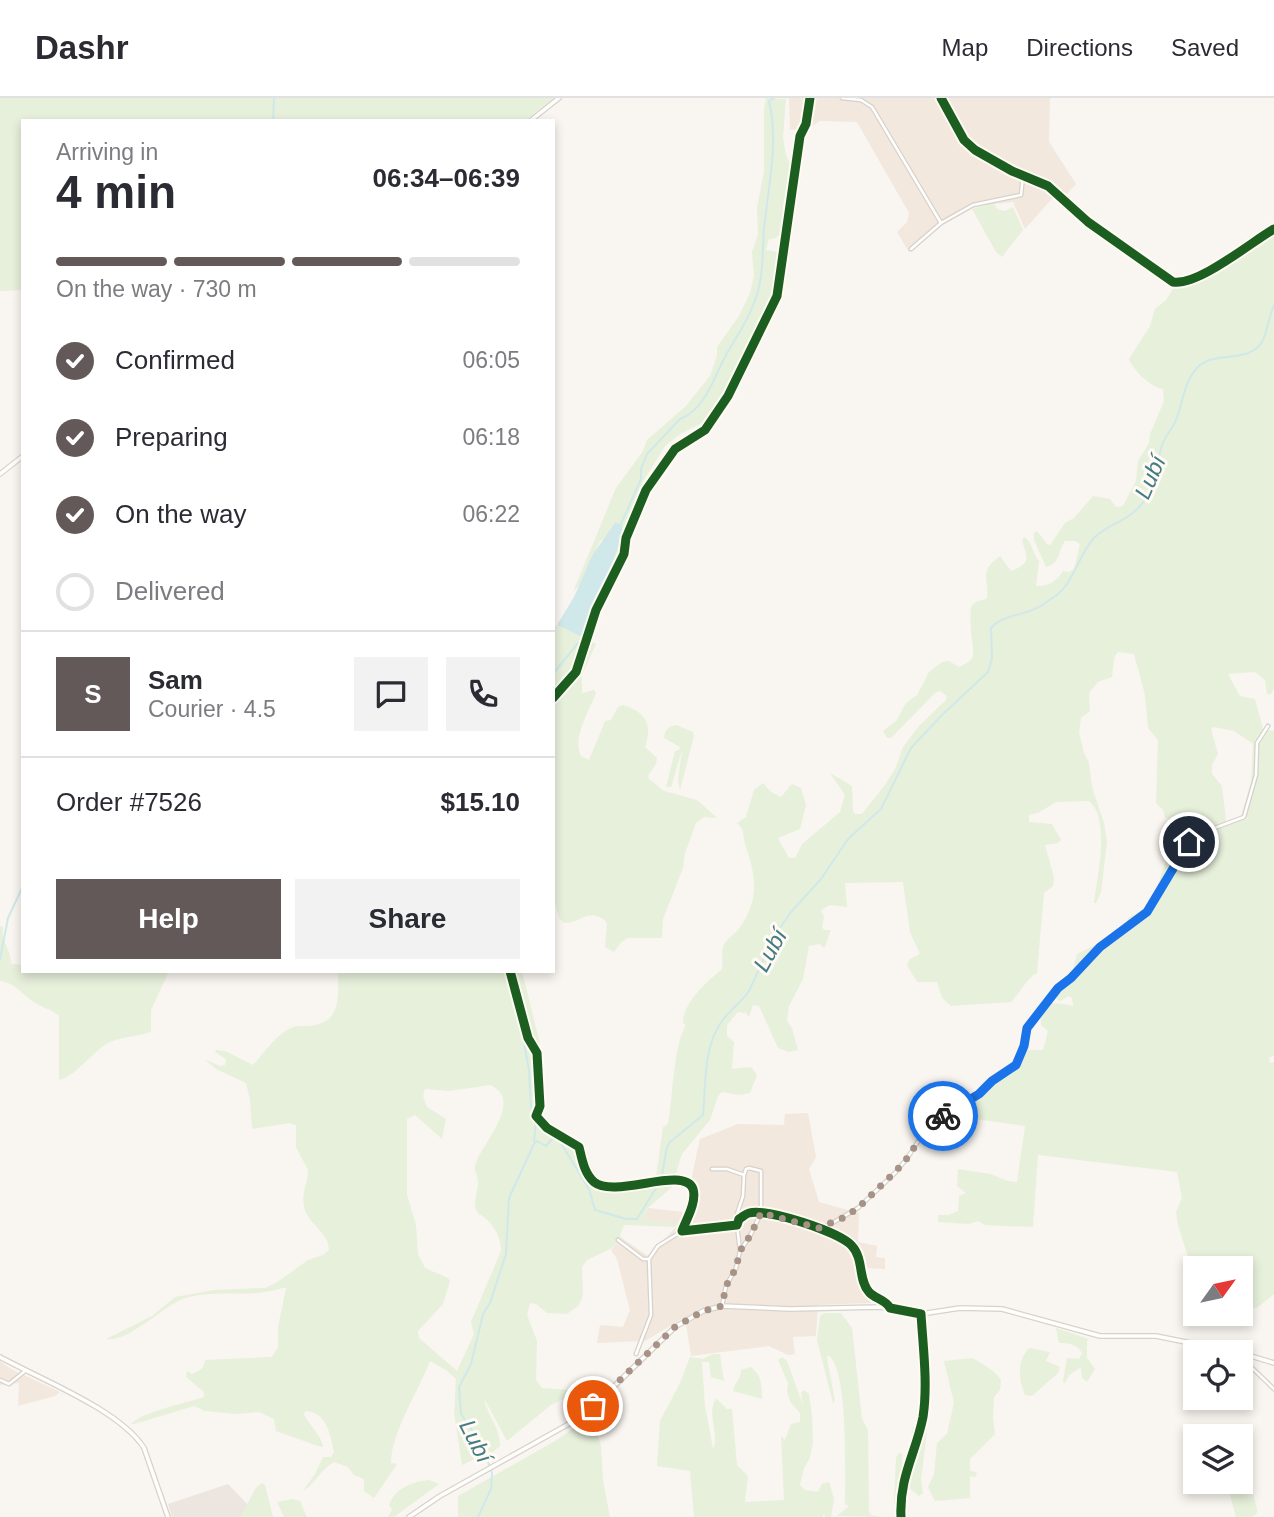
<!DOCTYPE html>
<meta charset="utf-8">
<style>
:root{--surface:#fff;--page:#f2f2f3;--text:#2b2b33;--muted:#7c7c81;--line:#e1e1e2;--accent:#625958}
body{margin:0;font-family:Arial,sans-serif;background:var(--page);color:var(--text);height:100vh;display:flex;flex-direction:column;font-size:26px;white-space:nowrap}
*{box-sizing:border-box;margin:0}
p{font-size:23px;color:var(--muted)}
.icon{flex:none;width:38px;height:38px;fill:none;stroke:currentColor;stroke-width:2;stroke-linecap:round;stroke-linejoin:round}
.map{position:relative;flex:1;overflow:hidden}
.sheet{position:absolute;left:21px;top:21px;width:534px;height:854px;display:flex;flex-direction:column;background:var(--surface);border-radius:0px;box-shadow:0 4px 10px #0003}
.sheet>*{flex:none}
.needle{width:46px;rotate:57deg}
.buttons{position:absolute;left:1183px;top:1158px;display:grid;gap:14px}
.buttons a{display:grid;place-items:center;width:70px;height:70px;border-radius:0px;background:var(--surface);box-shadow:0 4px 10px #0003;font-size:35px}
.pin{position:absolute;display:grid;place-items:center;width:60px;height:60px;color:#fff;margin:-30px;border:4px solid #fff;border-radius:50%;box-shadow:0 2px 7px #0007}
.courier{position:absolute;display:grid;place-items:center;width:70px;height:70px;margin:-35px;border:5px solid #1a73e8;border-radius:50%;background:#fff;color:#222;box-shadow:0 2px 9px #0007}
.summary em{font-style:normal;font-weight:800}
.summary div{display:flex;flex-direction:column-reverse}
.summary{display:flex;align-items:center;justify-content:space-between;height:119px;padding:0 35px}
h1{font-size:46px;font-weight:800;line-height:52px}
.bar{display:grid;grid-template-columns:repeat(4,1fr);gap:10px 7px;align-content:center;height:84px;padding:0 35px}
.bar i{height:9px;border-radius:5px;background:var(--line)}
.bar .on{background:var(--accent)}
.bar p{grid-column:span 4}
.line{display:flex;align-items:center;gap:18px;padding:0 35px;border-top:2px solid var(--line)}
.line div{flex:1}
.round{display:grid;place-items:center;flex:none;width:74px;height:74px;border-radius:0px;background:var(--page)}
ol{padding:0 35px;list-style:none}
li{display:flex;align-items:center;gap:21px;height:77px}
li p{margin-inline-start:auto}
li .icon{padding:7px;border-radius:50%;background:var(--accent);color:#fff;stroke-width:4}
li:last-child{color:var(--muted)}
li i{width:38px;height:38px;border:4px solid var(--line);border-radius:50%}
.action{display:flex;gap:14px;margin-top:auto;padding:14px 35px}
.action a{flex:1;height:80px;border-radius:0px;background:var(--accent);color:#fff;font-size:28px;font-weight:800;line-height:80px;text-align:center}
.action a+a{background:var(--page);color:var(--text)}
header{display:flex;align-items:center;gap:42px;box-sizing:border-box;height:98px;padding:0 35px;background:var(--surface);border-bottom:2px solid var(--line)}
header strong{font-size:33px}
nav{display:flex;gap:38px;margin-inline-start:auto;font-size:24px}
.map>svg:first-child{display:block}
.residential{fill:#f2e8de}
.industrial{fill:#ede5e0}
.green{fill:#e7f0db;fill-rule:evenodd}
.water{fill:#d0e8ea}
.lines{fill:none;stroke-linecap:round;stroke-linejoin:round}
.stream{stroke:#d0e8ea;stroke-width:2}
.street-casing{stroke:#d7d1cb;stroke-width:5}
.secondary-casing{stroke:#d9d2cb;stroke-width:6}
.street{stroke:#fefefd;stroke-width:2.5}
.secondary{stroke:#fefefd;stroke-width:3.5}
.cycleway-casing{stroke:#fffaf3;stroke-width:13}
.cycleway{stroke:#1b5e20;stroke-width:9}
.done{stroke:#a69286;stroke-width:7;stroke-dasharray:0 12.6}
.route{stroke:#1a73e8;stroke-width:9}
.labels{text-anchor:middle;stroke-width:6;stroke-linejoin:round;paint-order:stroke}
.water-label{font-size:23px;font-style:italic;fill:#437c86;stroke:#fffaf3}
</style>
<header>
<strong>Dashr</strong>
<nav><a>Map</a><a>Directions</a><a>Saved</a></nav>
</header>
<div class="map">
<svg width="1274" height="1419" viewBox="0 0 1274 1419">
<rect width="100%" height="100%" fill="#f9f5f0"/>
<path class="residential" d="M 789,0 L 1050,0 L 1049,44 L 1076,86 L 1065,98 L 1058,94 L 1025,131 L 1013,104 L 976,108 L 937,129 L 909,154 L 897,134 L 907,124 L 909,115 L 857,24 L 820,23 L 809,30 L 790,32 Z
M 808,1015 L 816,1059 L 809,1071 L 819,1104 L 859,1115 L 858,1144 L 877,1148 L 876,1159 L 885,1160 L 885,1171 L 867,1170 L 871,1205 L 818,1207 L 816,1238 L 793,1239 L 795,1256 L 788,1257 L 769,1248 L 691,1258 L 685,1219 L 645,1243 L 597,1245 L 600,1227 L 623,1229 L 630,1212 L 617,1161 L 611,1152 L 622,1140 L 648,1158 L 679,1126 L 644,1122 L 648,1110 L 684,1114 L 700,1041 L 738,1026 L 784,1027 L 785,1016 Z
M 0,1263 L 11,1271 L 60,1294 L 55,1298 L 18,1308 L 19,1285 L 0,1287 Z"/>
<path class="industrial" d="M 228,1386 L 248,1407 L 240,1419 L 172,1419 L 168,1406 Z"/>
<path class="green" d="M 0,0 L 554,0 L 524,23 L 23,23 L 23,192 L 0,193 Z
M 766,0 L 786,1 L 783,38 L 785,54 L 790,66 L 783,110 C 788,121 784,142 769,141 L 766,152 L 778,154 L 780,158 L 773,198 L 722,299 L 704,324 L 680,336 L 665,348 L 642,385 L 643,403 L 629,436 L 625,457 L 615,463 L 613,458 L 623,433 L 600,443 L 580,486 L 573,494 L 616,390 L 643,353 L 647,342 L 686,308 L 710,278 L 717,257 L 717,249 L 739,218 L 750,195 L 754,178 L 752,154 L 758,136 L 757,110 L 764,73 L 764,12 Z
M 994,105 L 997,111 L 1005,113 L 1013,109 L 1023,132 L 1002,159 L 996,154 L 972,111 Z
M 1274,135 L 1274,590 L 1271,596 L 1267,596 L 1265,582 L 1255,574 L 1228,576 L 1240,598 L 1255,601 L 1263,631 L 1274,633 L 1274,957 L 1269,960 L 1270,965 L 1274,964 L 1274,1196 L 1258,1209 L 1241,1212 L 1241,1171 L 1195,1171 L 1195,1188 L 1193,1188 L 1189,1162 L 1178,1127 L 1176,1114 L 1182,1100 L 1177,1074 L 1038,1057 L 1033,1129 L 985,1127 L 978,1123 L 969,1126 L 938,1124 L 938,1117 L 948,1117 L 958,1113 L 959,1098 L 966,1095 L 957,1088 L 958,1071 L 990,1076 L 1008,1083 L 1017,1084 L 1025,1028 L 947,1017 L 954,1012 L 965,1009 L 995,984 L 1012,976 L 1026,952 L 1043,952 L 1048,933 L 1041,927 C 1038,902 1055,904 1073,908 L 1072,900 L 1069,898 L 1060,903 L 1054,899 L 1060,890 L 1061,883 L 1073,872 L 1077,856 L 1109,840 L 1124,828 L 1129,819 C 1159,808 1157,780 1169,757 C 1175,745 1188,739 1195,729 L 1189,725 L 1165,720 L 1163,712 L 1156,705 L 1158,642 L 1148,630 L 1145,597 L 1134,556 L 1118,554 L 1114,560 L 1112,579 L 1098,584 L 1089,595 L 1090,613 L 1081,620 L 1079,634 L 1084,655 L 1089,665 L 1092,689 L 1104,725 L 1107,744 L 1101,794 L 1096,805 L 1094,805 C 1097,780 1111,721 1089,703 L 1056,704 L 1038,715 L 1029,717 L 1029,724 L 1052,726 L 1061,742 L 1058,745 L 1045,747 L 1054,779 L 1053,788 L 1044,795 L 1037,875 C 1027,880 1019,896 1011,904 L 951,908 L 942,900 L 937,884 L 917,884 L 907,867 L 910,861 L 920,856 L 910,834 L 903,784 L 845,785 L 847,809 L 830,807 L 821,812 L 824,819 L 822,829 L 824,832 L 831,832 C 828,838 827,846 824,850 L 820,846 L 809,848 L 803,881 L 789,908 L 787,923 L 792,930 L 798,952 L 789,954 L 778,950 L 759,908 L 753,907 L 749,919 L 746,915 L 738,914 L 727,927 L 727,938 L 734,944 L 732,971 L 751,969 L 757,977 L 750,995 L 739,997 L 722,994 L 718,998 L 710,1022 L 682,1056 L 672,1089 L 648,1110 L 645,1122 L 679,1125 L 675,1129 L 624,1127 L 620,1137 L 622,1140 L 612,1150 L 587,1162 L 582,1169 L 583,1197 L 579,1207 L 567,1216 L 547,1215 L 536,1206 L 530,1205 L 527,1217 L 537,1243 L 536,1282 L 542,1290 L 580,1293 L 551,1307 L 507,1343 L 484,1300 C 487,1317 500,1329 500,1348 L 493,1354 L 489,1354 L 462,1367 L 454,1314 L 456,1281 L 446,1272 L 430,1263 C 419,1292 391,1335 391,1365 L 397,1366 L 374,1400 L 364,1393 L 364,1381 L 354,1377 L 348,1369 L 334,1364 C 322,1370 314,1387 303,1393 L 315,1376 L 323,1359 L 331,1359 L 334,1354 C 330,1336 327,1314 305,1313 L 304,1317 L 320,1340 L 323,1348 L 321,1349 L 276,1333 L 274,1321 L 259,1314 L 236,1316 L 205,1313 L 194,1308 L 134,1326 L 131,1326 C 142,1314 186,1305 204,1299 L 204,1294 L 186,1279 L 187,1273 L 192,1276 C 200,1273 204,1270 205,1262 L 272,1259 L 278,1249 L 278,1229 L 286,1190 C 280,1190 277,1192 271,1193 C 242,1199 211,1191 183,1201 C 163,1208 128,1245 106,1241 L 152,1218 L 175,1199 L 214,1192 L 265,1190 L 276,1185 L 308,1162 L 323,1157 L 329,1152 C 329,1135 310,1127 305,1112 C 300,1096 308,1086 308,1072 L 296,1049 L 296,1027 L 289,1025 L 252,1031 L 250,1001 L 246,985 L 216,971 L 204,961 L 220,968 L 225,967 L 226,961 L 215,954 L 216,952 L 225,953 L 253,967 C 264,955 276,936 293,929 C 299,927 308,929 315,927 C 342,922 338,896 338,873 L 522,873 L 540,946 L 535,953 C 537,1006 530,1020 582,1044 C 591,1060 590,1085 615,1085 C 623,1085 630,1083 637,1086 L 656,1080 L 663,1029 L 668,1026 C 673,999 673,949 686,927 L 683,925 C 683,904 707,884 722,871 C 723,864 721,856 723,849 C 726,840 736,836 741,828 C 759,801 756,778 746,749 C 742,739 746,732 737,725 L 746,719 L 754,692 L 763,685 L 771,694 L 781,699 L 792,686 L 801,690 L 806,707 L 800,731 L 778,740 L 789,760 L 795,760 L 802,746 L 840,714 L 845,697 L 830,675 L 852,688 L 853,713 L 855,716 L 862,716 L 885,687 L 896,669 L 903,649 L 919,628 L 946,602 L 947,598 L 940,593 L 935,595 L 891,640 L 887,640 L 883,633 L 896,623 L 906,605 L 917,597 L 929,574 L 942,564 L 949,563 L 959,569 C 978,560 973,558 972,541 C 971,535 969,512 972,507 C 976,502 982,503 987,500 C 989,478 978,475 1000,458 L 1011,473 C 1031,465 1028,461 1022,443 L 1024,439 C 1033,444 1032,456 1039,463 L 1036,488 C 1048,489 1057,483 1063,473 L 1069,474 L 1074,471 L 1080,446 L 1075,443 L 1065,443 C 1058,453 1060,466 1046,469 L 1034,442 L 1034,435 L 1037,433 L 1047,446 L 1050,447 L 1065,425 L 1074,420 L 1093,398 L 1110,401 L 1116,409 L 1123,408 L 1136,383 L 1138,363 L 1149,345 L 1150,336 L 1164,303 L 1163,291 C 1150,289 1134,273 1129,261 L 1150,228 L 1155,211 L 1166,202 L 1175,188 C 1201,190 1250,148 1274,135 ZM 1214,629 L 1234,633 L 1252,645 L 1253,648 L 1251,684 L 1241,718 L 1249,720 L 1222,729 L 1226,722 L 1222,688 L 1212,676 L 1212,667 L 1218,656 L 1211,631 ZM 490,987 C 526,1002 479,1049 475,1068 C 474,1072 478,1079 478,1084 C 478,1091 475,1099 475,1106 C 475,1111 476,1112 479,1116 C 491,1122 502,1139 501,1153 L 471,1224 L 474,1236 L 457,1273 L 419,1240 L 418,1233 L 443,1206 L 450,1183 L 448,1180 L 425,1170 L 418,1156 L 416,1127 L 407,1097 L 407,1021 L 415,1017 L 442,1041 L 446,1021 L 427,1009 L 423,998 L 425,991 L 449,993 Z
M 557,527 L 596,546 L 582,577 L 582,595 L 594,592 L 596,595 C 589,613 572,640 581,658 L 589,662 L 605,623 L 611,622 L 618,609 L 623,607 C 646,614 653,627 645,649 L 657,660 L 656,666 L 648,678 L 649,681 L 664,693 L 697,702 L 717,720 L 704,719 L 696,725 L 685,755 L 683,770 L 663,821 L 662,840 L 628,840 L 621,844 L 614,854 L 605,849 L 607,826 L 605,822 C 585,810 583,825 564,825 L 559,820 L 553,797 L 553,529 Z
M 676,627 L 693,634 L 694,638 L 680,692 L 678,682 L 682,652 L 671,689 L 666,689 L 675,653 L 679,652 L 680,649 L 664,640 C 665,631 668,629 676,627 Z
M 0,828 L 3,829 C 1,844 11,850 11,866 L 23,867 L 23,873 L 169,873 L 151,912 L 151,933 C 145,938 122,938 108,945 C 91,955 76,978 59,982 L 59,918 C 52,911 42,910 34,904 C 22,897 15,884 0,883 Z
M 824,1215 L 841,1215 L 852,1230 L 862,1321 L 868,1332 L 869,1414 L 871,1417 L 881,1419 L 837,1418 L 849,1408 L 845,1406 C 845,1379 849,1269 828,1257 L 827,1260 L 835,1303 L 833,1305 L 817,1242 L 820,1218 Z
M 1056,1230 L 1089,1241 L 1087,1243 L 1087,1260 L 1095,1271 L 1087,1284 L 1082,1280 L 1081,1269 L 1069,1277 L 1065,1285 L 1063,1284 L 1067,1260 L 1079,1261 L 1082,1255 C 1078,1246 1068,1245 1059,1245 Z
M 1029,1250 L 1050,1254 L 1046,1263 L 1060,1269 L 1058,1275 L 1032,1298 L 1025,1297 C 1018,1281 1017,1263 1029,1250 Z
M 713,1256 L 720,1256 L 724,1283 L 711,1279 L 709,1264 L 702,1264 L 705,1308 L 713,1351 C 720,1337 706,1316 716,1300 L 727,1311 L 732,1311 L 737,1367 L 748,1378 L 745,1404 L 784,1402 L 781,1338 L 785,1342 L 791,1326 L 800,1324 L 800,1315 L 791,1305 L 787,1294 L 788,1285 L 778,1262 L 782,1259 L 787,1263 L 803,1307 L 801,1295 L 804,1292 L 809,1296 L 812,1317 L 813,1345 L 810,1360 L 804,1370 L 800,1387 L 805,1392 L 818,1394 L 822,1386 L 829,1384 L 834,1401 L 831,1419 L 826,1419 L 823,1416 L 823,1419 L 694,1419 L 690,1373 L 657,1368 L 660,1323 L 680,1285 L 690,1259 L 703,1261 Z
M 973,1260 C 984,1268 993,1270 1001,1282 L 1000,1292 L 994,1299 L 993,1319 L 995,1336 L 970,1361 L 970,1373 L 977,1374 L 975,1379 L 970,1378 L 970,1400 L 935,1403 L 928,1389 L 934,1376 L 937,1345 L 947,1336 L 954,1305 L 944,1263 Z
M 750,1269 C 762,1276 762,1288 762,1301 L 733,1293 C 734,1285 741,1282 741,1272 Z
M 928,1269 L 927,1333 L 921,1382 L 923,1395 L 919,1398 L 904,1386 L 902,1419 L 898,1419 L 894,1404 L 896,1360 L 898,1356 L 902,1355 L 902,1369 L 906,1368 L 913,1330 L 921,1321 L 923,1290 Z
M 596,1318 L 596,1333 L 601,1347 L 603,1383 L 610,1419 L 458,1419 L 458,1398 L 555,1343 L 589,1320 Z
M 1241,1366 L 1247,1371 L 1257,1411 L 1257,1415 L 1252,1419 L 1236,1419 L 1230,1397 L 1234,1384 L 1241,1384 Z
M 429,1382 L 439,1386 L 394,1419 L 388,1419 L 392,1412 L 389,1407 C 395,1390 412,1384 429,1382 Z
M 262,1385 L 265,1387 L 273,1419 L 240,1419 L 256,1390 Z
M 292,1401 L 300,1403 L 307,1419 L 284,1419 L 277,1404 Z"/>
<path class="water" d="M 615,425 L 621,426 L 623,433 L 605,489 L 584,540 L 557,527 L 574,499 L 593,456 Z"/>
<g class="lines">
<path class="stream" d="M 273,23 L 274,0
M 621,426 L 641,381 L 641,371 L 647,356 L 680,321 C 702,313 712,286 721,267 C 731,245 746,228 754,205 C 764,181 762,157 764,131 C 768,89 779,45 769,3 L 774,0
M 553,576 L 578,545
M 0,861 L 8,820 L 23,788
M 506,873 L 517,908 L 529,972 L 531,1009 L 536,1023 L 534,1043
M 478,1419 L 491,1391 L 492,1375 L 482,1347 L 461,1316 L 459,1289 L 471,1266 L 483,1216 L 490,1205 L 506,1156 L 509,1100 L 534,1046 L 537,1043 L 546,1048 L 553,1040 L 559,1042 L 589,1091 L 595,1112 L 626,1121 L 637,1121 L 661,1082 L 667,1049 L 670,1044 L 703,1017 C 706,988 703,952 720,926 C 728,913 741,905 749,893 L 775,837 L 791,814 L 821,781 L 848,741 L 881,711 L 911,650 L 941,618 L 988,574 L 992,561 L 991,530 C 1004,515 1028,518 1044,506 C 1050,501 1059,497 1064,490 C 1076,475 1081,454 1094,440 C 1107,426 1127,424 1141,407 C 1155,391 1156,367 1162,347 C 1165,339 1171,332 1175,324 C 1183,307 1183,285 1197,270 C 1213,251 1249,268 1263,242 C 1268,231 1269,218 1274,207"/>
<g class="street-casing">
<path id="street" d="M 842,0 L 861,2 L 872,9 L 941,125
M 806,26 L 810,0
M 911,151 L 941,125 L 973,107 L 1021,97 L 1023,78
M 712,1071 L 727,1071 L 744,1077 L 743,1098 L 737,1116 L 739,1121
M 819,1130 L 829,1127 L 858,1110 L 896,1074 L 908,1059 L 924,1034 L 934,1024 L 953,1011 L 979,996 L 992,983 L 1016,967 L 1024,948 L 1027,930 L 1058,890 L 1081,870 L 1100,849 L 1147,814 L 1176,762 L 1196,737 L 1244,719 L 1256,677 L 1257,645 L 1268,628
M 682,1133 L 693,1102 L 693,1091
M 618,1142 L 643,1161 L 649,1161
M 740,1153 L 750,1138 L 761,1115 L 761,1073 L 749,1070 L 746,1071 L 744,1077
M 722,1208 L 726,1188 L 736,1170 L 740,1153 L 737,1127 L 739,1121 C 743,1119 745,1116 749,1115 C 767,1110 840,1134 852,1148 C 864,1161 858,1182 869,1194 C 875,1201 885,1201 890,1210
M 636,1256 L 651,1217 L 649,1161 L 658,1148 L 682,1133 L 737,1127
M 1249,1267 L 1274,1291
M 0,1282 L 9,1286 L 25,1273"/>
</g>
<g class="secondary-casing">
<path id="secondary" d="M 941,0 L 964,42 L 975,52 L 1012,73 L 1048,88 L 1088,124 L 1173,184 C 1198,188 1250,145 1274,131
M 530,23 L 559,0
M 0,376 L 23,358
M 1241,1255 L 1274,1265
M 0,1259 C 40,1281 120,1312 144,1350 L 168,1419
M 409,1419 L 440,1398 L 574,1323 L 603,1299 L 675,1229 L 703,1213 L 722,1208 L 790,1211 L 880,1209 L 921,1216 L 960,1210 L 1002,1211 L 1100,1238 L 1156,1238 L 1240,1255"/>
</g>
<use href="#street" class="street"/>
<use href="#secondary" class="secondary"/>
<g class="cycleway-casing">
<path id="cycleway" d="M 941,0 L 964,42 L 975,52 L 1012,73 L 1048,88 L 1088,124 L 1173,184 C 1198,188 1250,145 1274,131
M 553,600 L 576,574 L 596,512 L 624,456 L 626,440 L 646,392 L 675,351 L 705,332 L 728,298 L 777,198 L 800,38 L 806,26 L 810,0
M 510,873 L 528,940 L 537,955 L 540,1008 L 536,1018 L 547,1030 L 579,1049 C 582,1061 584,1075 594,1084 C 615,1101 684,1067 693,1091 C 697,1104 686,1122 682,1133 L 737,1127 L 739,1121 C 743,1119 745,1116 749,1115 C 767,1110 840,1134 852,1148 C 864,1161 858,1182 869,1194 C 875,1201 885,1201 890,1210 L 921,1216 C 923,1249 928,1286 923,1319 C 916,1355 899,1379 901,1419"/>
</g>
<use href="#cycleway" class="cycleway"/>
</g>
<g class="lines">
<path class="done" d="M 593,1308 L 675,1229 L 703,1213 L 722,1208 L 726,1188 L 736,1170 L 740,1153 L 750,1138 L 761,1115 L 819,1130 L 845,1119 L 858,1110 L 896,1073 L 908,1059 L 924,1034 L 943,1018"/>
<path class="route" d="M 943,1018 L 979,996 L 992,983 L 1016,967 L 1024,948 L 1027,930 L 1058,890 L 1071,880 L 1100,849 L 1147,814 L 1189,744"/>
</g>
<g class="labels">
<g class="water-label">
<text transform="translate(1150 379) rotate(-66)" y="8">Lubí</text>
<text transform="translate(770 852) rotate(-61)" y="8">Lubí</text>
<text transform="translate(476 1343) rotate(63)" y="8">Lubí</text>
</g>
</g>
</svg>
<div class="buttons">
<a><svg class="needle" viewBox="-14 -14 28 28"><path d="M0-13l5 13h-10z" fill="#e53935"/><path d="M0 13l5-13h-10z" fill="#7c7c81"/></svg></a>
<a><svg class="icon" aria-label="locate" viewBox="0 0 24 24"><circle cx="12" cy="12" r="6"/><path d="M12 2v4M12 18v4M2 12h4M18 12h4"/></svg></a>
<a><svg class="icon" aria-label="layers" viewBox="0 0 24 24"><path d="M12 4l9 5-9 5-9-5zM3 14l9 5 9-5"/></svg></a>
</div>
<div class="pin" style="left:593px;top:1308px;background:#ea580c"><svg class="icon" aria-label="bag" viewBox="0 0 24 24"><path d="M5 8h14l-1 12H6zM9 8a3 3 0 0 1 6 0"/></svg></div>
<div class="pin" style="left:1189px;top:744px;background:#1f2937"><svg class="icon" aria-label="home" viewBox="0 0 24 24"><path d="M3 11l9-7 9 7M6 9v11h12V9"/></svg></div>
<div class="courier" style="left:943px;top:1018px"><svg class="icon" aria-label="bike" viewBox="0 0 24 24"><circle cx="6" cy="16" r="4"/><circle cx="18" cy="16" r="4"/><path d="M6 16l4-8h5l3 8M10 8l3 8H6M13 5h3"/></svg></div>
<section class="sheet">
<div class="summary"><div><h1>4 min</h1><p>Arriving in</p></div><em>06:34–06:39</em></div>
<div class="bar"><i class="on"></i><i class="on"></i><i class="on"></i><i></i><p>On the way · 730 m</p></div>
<ol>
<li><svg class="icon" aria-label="check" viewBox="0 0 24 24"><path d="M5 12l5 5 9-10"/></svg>Confirmed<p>06:05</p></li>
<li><svg class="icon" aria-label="check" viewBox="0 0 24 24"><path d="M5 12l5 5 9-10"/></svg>Preparing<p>06:18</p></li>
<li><svg class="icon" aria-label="check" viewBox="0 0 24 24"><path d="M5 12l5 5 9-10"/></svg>On the way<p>06:22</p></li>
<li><i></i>Delivered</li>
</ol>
<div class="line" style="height:126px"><b class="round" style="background:var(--accent);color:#fff">S</b><div><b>Sam</b><p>Courier · 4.5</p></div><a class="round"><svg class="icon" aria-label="chat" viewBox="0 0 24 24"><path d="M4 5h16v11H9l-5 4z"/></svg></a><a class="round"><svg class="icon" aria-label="phone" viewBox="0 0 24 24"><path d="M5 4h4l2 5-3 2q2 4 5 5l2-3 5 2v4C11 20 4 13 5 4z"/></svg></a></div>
<div class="line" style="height:91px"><div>Order #7526</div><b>$15.10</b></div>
<div class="action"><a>Help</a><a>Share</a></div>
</section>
</div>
